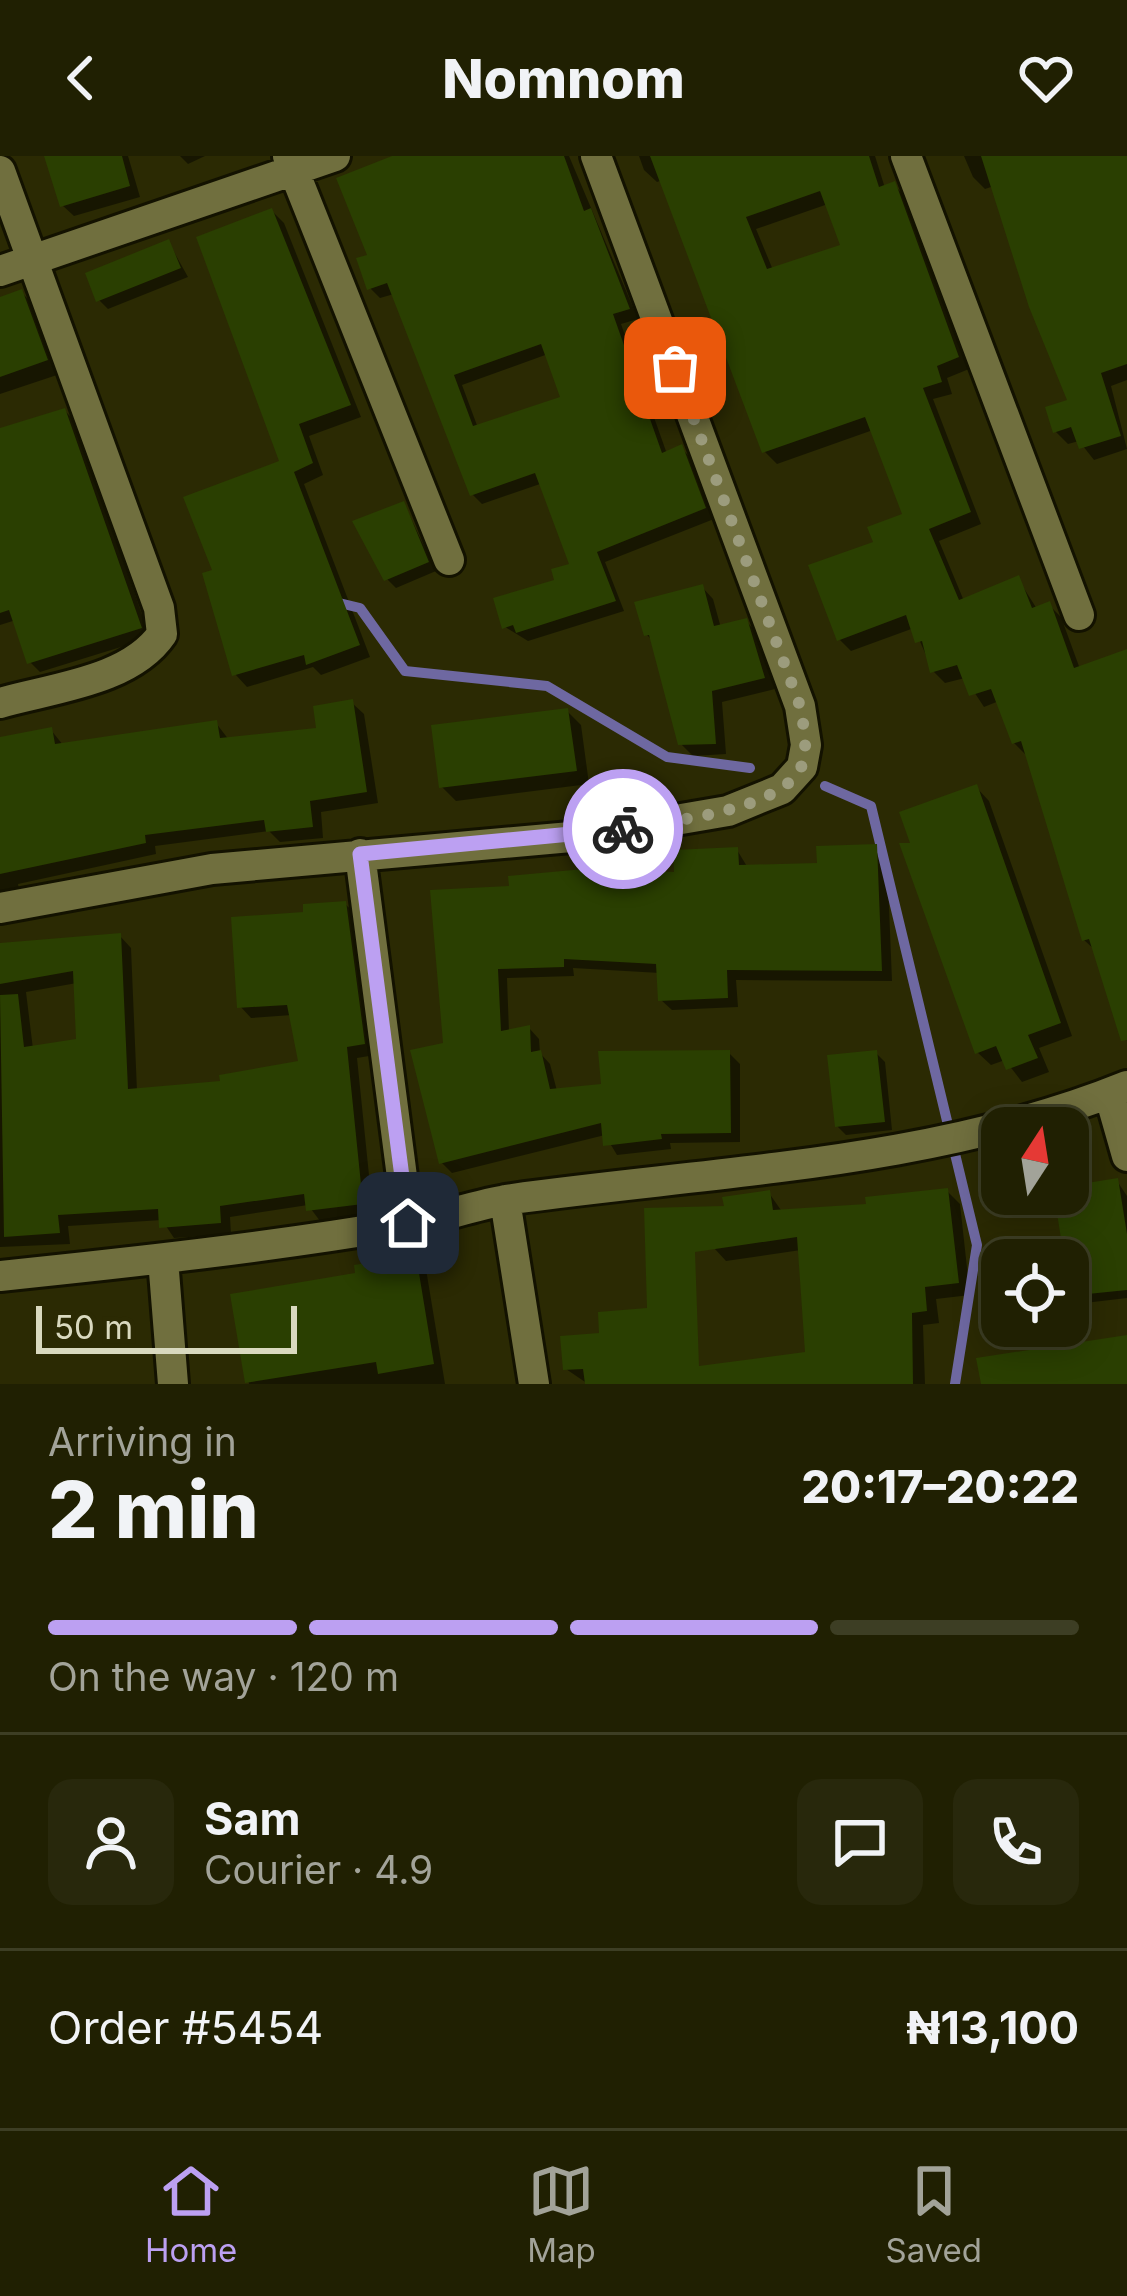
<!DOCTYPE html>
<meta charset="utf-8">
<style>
:root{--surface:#202002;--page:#28280c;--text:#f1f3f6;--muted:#a2a399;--line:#3d3e24;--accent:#bca0f2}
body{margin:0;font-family:Inter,sans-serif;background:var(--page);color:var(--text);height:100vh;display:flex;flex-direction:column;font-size:45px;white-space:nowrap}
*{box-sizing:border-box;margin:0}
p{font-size:39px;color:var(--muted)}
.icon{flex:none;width:66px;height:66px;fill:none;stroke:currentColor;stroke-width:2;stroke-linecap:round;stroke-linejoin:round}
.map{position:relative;height:1228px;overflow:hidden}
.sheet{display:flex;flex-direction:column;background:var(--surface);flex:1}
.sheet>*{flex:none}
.needle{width:78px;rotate:12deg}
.fabs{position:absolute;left:981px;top:951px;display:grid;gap:24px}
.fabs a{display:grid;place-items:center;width:108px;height:108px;border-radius:24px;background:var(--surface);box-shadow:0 6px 30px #0003,0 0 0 3px var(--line);font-size:60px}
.scale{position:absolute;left:36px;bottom:30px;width:261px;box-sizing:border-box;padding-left:12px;border:6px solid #d9d9bf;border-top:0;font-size:33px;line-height:42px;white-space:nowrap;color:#d9d9bf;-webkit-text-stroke:9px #2b2a03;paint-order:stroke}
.pin{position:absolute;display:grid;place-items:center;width:102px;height:102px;color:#fff;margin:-51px;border-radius:24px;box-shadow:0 6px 18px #0006}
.courier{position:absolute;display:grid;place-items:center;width:120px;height:120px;margin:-60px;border:9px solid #bca0f2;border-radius:50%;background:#fff;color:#222;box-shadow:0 3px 15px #0007}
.headline em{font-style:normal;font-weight:800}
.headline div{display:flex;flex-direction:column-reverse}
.headline{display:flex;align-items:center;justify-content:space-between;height:204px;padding:0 48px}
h1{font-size:78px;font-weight:800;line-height:90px}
.bar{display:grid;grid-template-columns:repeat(4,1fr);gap:18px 12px;align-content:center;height:144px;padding:0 48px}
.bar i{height:15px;border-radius:9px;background:var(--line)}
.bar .selected{background:var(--accent)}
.bar p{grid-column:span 4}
.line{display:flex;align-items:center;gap:30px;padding:0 48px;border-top:3px solid var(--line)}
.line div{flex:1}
.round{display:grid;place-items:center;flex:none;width:126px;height:126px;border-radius:24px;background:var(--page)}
header{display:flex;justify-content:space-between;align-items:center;height:156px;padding:0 48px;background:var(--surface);font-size:54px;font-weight:800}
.tab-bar{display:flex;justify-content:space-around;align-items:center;height:168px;border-top:3px solid var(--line);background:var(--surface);font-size:33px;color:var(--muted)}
.tab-bar a{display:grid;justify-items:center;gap:6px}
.tab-bar .selected{color:var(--accent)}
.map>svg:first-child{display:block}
.shadow{fill:#0007;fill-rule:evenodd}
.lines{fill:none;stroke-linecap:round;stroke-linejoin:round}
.stream{stroke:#6e68a1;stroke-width:10}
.building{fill:#2a3f01;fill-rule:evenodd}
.minor-casing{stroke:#131200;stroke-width:36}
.minor{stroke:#706f3e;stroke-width:30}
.done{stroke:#9c9c7d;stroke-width:12;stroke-dasharray:0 21.6}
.route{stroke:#bca0f2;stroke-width:15}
</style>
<header><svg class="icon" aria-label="back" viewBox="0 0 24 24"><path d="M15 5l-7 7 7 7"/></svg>Nomnom<svg class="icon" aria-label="heart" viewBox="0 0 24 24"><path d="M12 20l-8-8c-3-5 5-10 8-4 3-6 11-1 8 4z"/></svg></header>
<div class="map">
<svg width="1127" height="1228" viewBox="0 0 1127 1228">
<rect width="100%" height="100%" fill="#2b2a03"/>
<path class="shadow" d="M 48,0 L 128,0 L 140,41 L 74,60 L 62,49 Z
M 180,0 L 205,0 L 188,8 Z
M 397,0 L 569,0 L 638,163 L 621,168 L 667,298 L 681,292 L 691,302 L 714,363 L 605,406 L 624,455 L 528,485 L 505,471 L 573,410 L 540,328 L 482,348 L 472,338 L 394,138 L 380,142 L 370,132 L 371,101 ZM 548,198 L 564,243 L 478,272 L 462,229 Z
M 639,0 L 875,0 L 885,32 L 894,29 L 906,41 L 969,213 L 947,222 L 952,238 L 933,243 L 981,368 L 939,385 L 964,445 L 1018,423 L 1037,453 L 1049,449 L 1061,461 L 1080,513 L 1127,495 L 1127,885 L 1096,795 L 1084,784 L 1026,599 L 1014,587 L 999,545 L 984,551 L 965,522 L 945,527 L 933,515 L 914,472 L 851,495 L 839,483 L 877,387 L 905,359 L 873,274 L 777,308 L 765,296 L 663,24 L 657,26 L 644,14 ZM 828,48 L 844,91 L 773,114 L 756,73 Z
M 964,0 L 1127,0 L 1127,224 L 1111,230 L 1127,293 L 1094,304 L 1079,285 L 1068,288 L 1055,275 L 1071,246 L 994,30 L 985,33 L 973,21 Z
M 272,55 L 284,67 L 361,261 L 309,280 L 323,319 L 304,328 L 370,501 L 321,519 L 313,511 L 247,531 L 235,518 L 216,416 L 283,306 Z
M 169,87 L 188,121 L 108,153 L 99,144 Z
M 22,137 L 35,150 L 60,218 L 0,238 L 0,144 Z
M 65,255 L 75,265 L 150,482 L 40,516 L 30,506 L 16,464 L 0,469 L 0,275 Z
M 404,348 L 436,415 L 396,432 L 387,423 Z
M 702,431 L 713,443 L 721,472 L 746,465 L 757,477 L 775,533 L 722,546 L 726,598 L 693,600 L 681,588 L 654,486 L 647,479 Z
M 352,547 L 364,558 L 378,647 L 321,656 L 323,682 L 280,686 L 269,675 L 155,690 L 156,698 L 18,728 L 19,733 L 0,737 L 0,583 L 51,574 L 63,589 L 216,567 L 229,584 L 320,574 Z
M 567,555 L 581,569 L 589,628 L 456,645 L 442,631 Z
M 976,631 L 989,645 L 1072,880 L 1039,892 L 1049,916 L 1022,926 L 1005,904 L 991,909 L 977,896 L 914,689 Z
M 876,691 L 887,701 L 892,825 L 736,824 L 738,851 L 672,854 L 661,844 L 660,817 L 573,812 L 574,820 L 507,822 L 509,876 L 529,872 L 539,883 L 540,897 L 550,908 L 557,935 L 604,931 L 729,897 L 740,908 L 740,986 L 670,987 L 671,993 L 617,999 L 605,979 L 452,1017 L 441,1006 L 446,889 L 434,737 L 677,719 L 737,694 L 748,712 L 820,710 Z
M 345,748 L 357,759 L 375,899 L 357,902 L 373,1058 L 320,1065 L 308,1049 L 230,1061 L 231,1078 L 174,1082 L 162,1064 L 68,1070 L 70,1088 L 0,1091 L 0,790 L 120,780 L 131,792 L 137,935 L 224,928 L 301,908 L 292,859 L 251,862 L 240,850 L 306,759 ZM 77,827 L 79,886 L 33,893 L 26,836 Z
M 876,897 L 885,906 L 892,974 L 846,979 L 837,970 Z
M 1117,1025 L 1127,1040 L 1127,1142 L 1068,1149 L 1068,1107 L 1057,1038 Z
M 947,1035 L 960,1048 L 970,1139 L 936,1143 L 939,1167 L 923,1169 L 925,1228 L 731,1228 L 728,1209 L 808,1199 L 801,1094 L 726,1105 L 714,1092 L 727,1053 L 769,1037 L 783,1057 L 869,1051 Z
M 415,1102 L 426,1113 L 445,1228 L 249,1228 L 234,1140 L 358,1120 Z
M 680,1166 L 686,1228 L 588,1228 L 566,1213 Z"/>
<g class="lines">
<path class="stream" d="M 335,446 L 360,452 L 405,515 L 547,530 L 667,601 L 750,612
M 825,630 L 871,650 L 977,1089 L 955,1228"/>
</g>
<path class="building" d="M 44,0 L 122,0 L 130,30 L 60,51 Z
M 392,0 L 564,0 L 584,55 L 591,52 L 630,153 L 613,158 L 662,297 L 682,288 L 706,352 L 597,396 L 616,445 L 516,477 L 513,469 L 502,473 L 493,442 L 554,424 L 551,413 L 569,408 L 535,317 L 470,340 L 387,127 L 367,134 L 356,102 L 367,99 L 336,22 ZM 541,188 L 560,241 L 473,270 L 454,219 Z
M 650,0 L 869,0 L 879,31 L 895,25 L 959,201 L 937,210 L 942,226 L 923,232 L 971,356 L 929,373 L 959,444 L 1019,419 L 1032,452 L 1050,445 L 1074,512 L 1127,493 L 1127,884 L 1121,885 L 1089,783 L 1082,785 L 1021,585 L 1012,588 L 991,533 L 969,540 L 957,509 L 930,517 L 922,485 L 915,487 L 906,459 L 837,485 L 808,409 L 873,386 L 867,371 L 902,358 L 865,261 L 762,297 ZM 820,35 L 840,89 L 767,113 L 746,61 Z
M 981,0 L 1127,0 L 1127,208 L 1101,217 L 1121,280 L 1079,293 L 1071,271 L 1053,277 L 1045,251 L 1067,244 L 1029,151 Z
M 272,52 L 351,249 L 299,268 L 313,307 L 294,316 L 360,489 L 306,509 L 304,499 L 232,520 L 202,417 L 212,414 L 183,341 L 279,305 L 196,81 Z
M 169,83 L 181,112 L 96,146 L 85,117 Z
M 22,133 L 48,204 L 0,221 L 0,141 Z
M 65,252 L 142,472 L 27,508 L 9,454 L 0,457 L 0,272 Z
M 404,345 L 429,406 L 384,425 L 352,365 Z
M 703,428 L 714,470 L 747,462 L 765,522 L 712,535 L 716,588 L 678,589 L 649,479 L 644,480 L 634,446 Z
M 353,543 L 367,636 L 310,645 L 313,671 L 266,676 L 264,664 L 145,679 L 146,687 L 0,718 L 0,581 L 52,571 L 55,588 L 217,564 L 220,582 L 316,572 L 313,550 Z
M 568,552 L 577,615 L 439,632 L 431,569 Z
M 977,628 L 1061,867 L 1028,879 L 1038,902 L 1006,914 L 996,890 L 975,898 L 899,687 L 910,687 L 899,656 Z
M 877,688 L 882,815 L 727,814 L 728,842 L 658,845 L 656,808 L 564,803 L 564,811 L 498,813 L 501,875 L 530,869 L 531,896 L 541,894 L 550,933 L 601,928 L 598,895 L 730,894 L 731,977 L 661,978 L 662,983 L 603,990 L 601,967 L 439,1008 L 410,894 L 443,887 L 430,734 L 509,730 L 508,720 L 595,712 L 674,716 L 673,694 L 738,691 L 739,709 L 817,707 L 816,690 Z
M 346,745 L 365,888 L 347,891 L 363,1048 L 306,1055 L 304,1038 L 220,1050 L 221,1067 L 159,1072 L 158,1053 L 58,1059 L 60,1077 L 4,1081 L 0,839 L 18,838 L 24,891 L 76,883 L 73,815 L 0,828 L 0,787 L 121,777 L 128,933 L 220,925 L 219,919 L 298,905 L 287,849 L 237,852 L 231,761 L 303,756 L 303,748 Z
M 877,894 L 885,966 L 835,971 L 827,899 Z
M 1118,1022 L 1127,1078 L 1127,1134 L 1068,1140 L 1068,1088 L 1062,1089 L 1054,1038 L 1068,1038 L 1068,1030 Z
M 948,1032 L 959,1127 L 925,1131 L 927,1155 L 912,1157 L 913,1228 L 585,1228 L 583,1213 L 563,1214 L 560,1180 L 599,1177 L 598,1156 L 647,1152 L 644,1052 L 724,1050 L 722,1041 L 770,1034 L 773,1054 L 866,1048 L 865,1041 ZM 797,1081 L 805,1196 L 699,1210 L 695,1096 Z
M 416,1099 L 434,1208 L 378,1218 L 376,1206 L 245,1227 L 230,1138 L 355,1117 L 354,1109 Z
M 1127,1179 L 1127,1228 L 981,1228 L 976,1202 Z"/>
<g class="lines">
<g class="minor-casing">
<path id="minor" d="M 288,0 L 449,404
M 906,0 L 1079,459
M 0,15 L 159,452 L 162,478 C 130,525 52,532 0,547
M 0,115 L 335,0
M 360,698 L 408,1067
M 0,752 L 212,713 L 582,680 L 728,655 L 782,633 L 802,611 L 806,589 L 800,550 L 596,0
M 1109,937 L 1127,1000
M 505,1044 L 534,1228
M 163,1103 L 173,1228
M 0,1120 C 135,1106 271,1091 406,1068 C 441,1062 476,1048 512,1043 C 715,1015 935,1008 1127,930"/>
</g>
<use href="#minor" class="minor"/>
</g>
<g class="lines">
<path class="done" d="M 623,673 C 667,665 789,655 803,606 C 808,587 803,568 800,550 L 675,212"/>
<path class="route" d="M 408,1067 L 360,698 L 623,673"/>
</g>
</svg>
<div class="fabs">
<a><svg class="needle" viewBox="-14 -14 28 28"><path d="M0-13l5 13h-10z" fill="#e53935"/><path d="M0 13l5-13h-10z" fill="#a2a399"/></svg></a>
<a><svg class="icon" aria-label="locate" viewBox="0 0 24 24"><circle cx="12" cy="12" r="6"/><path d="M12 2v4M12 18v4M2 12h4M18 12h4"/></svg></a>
</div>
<div class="scale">50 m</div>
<div class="pin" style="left:675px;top:212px;background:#ea580c"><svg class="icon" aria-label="bag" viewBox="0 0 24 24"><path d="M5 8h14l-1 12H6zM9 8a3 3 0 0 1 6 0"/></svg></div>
<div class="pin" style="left:408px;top:1067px;background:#1f2937"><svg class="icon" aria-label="home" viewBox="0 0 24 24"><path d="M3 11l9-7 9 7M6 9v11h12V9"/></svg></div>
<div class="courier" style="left:623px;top:673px"><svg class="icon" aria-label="bike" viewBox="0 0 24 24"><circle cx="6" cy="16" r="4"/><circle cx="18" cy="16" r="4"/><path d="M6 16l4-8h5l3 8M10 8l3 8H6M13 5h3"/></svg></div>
</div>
<section class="sheet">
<div class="headline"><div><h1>2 min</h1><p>Arriving in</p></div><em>20:17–20:22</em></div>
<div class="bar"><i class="selected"></i><i class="selected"></i><i class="selected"></i><i></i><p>On the way · 120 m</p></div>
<div class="line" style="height:216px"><a class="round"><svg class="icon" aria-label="person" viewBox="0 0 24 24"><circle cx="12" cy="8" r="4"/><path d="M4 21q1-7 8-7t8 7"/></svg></a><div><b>Sam</b><p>Courier · 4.9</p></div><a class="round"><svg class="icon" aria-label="chat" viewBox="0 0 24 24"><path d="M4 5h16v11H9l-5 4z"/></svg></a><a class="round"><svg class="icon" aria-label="phone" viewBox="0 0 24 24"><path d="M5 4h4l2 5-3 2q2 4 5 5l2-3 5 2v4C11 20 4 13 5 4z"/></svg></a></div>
<div class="line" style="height:156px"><div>Order #5454</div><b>₦13,100</b></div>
</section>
<nav class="tab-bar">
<a class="selected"><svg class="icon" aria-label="home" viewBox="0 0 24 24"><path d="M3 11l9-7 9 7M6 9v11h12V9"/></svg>Home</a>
<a><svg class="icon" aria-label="map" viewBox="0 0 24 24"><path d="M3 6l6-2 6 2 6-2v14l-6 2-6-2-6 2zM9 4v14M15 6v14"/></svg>Map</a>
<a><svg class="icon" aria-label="saved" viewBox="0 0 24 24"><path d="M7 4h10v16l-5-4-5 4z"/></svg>Saved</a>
</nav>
